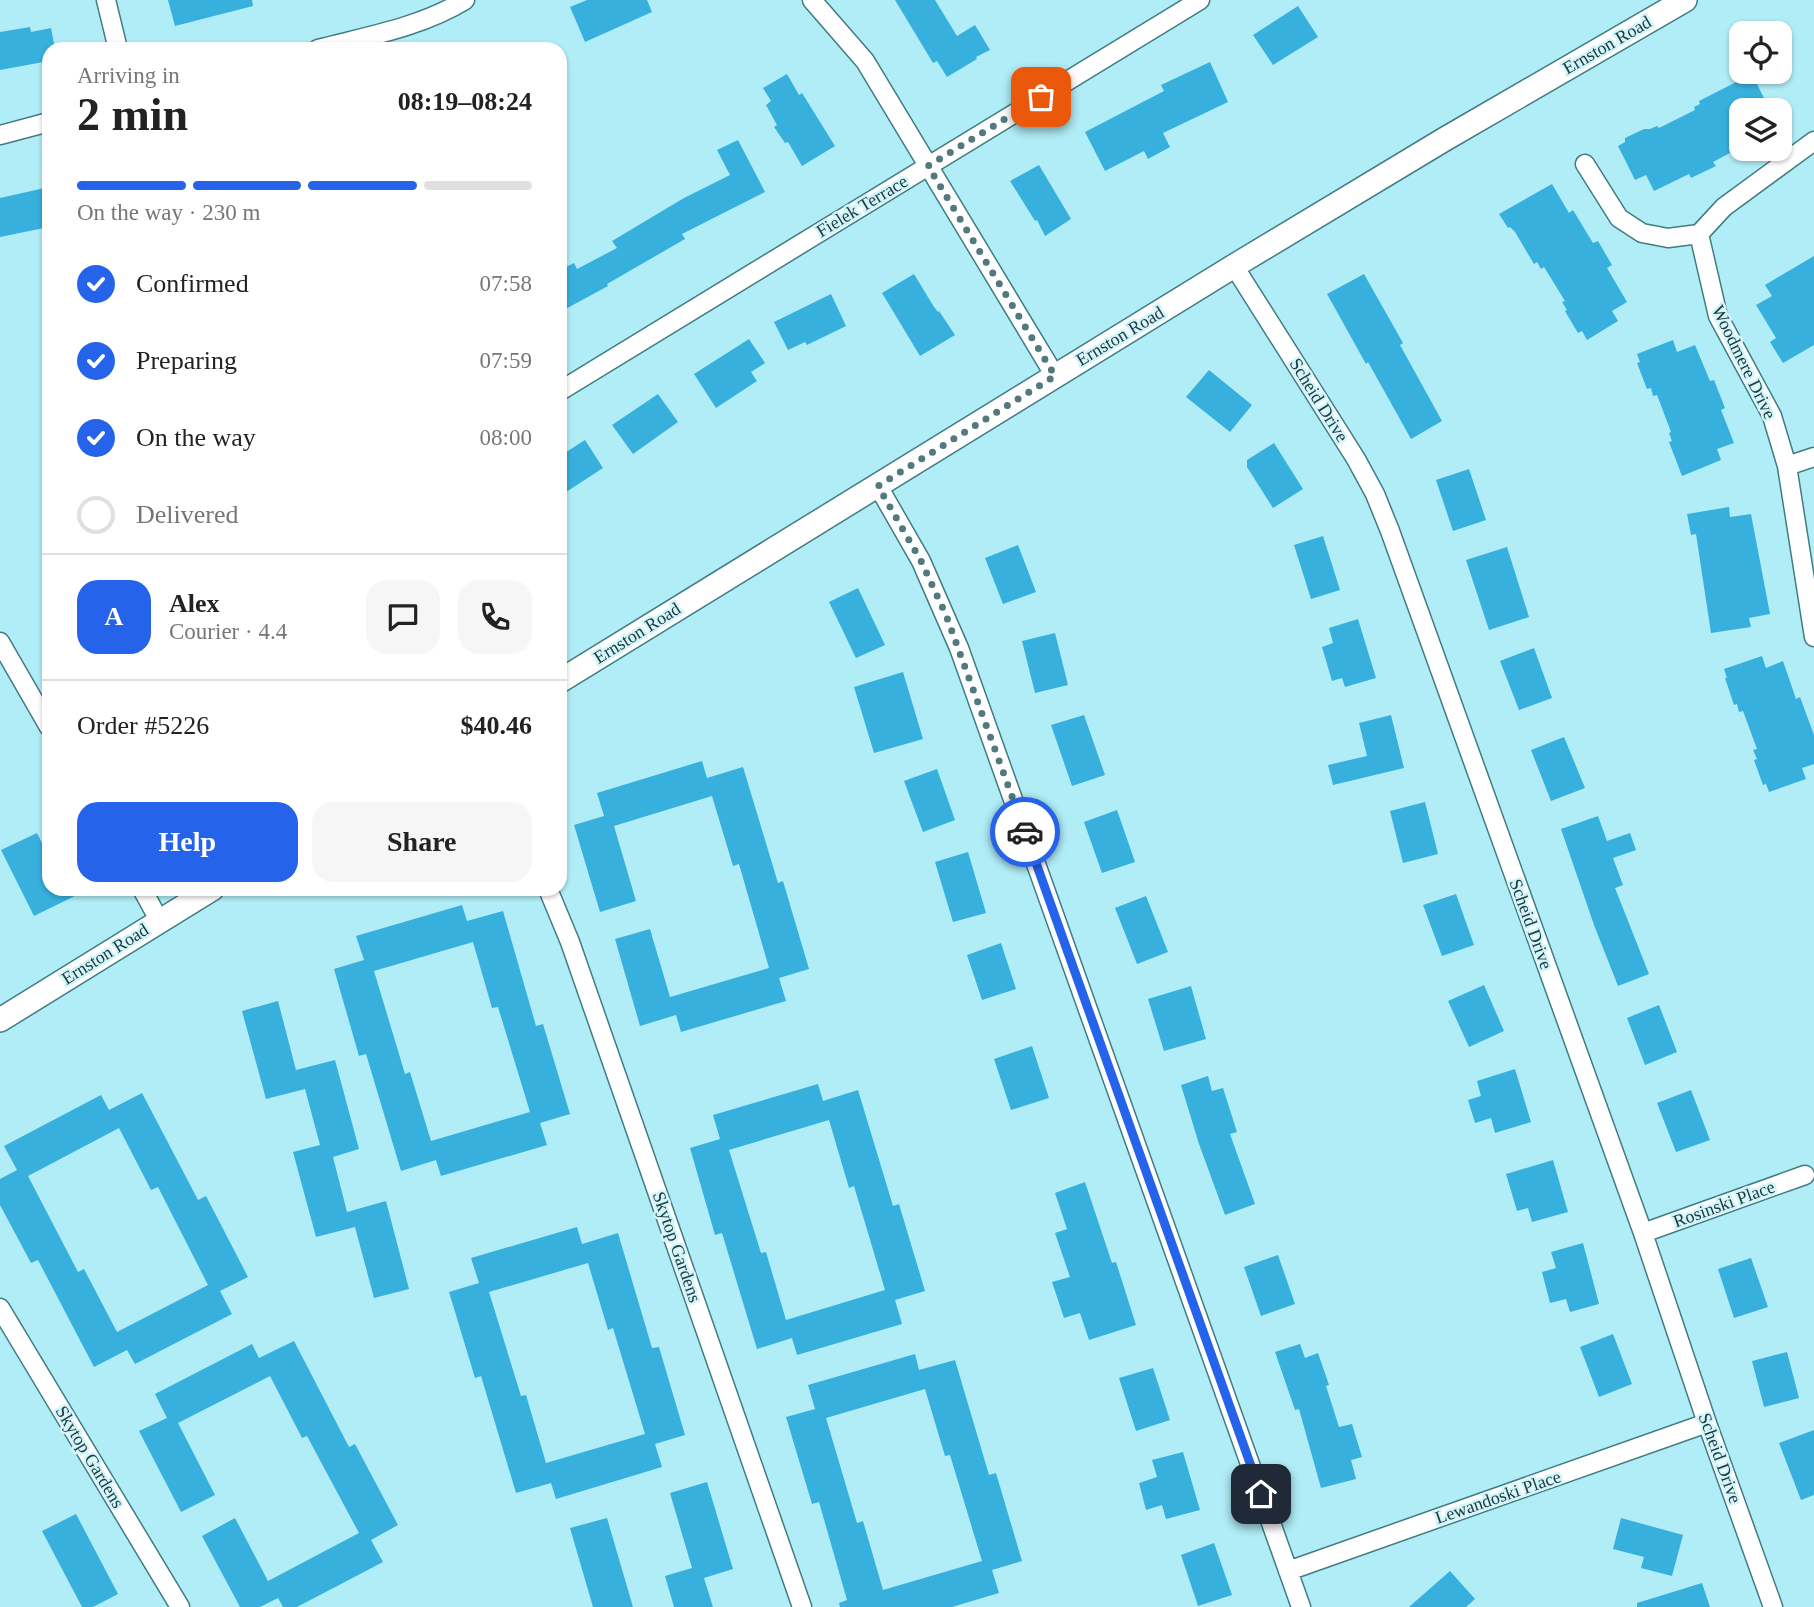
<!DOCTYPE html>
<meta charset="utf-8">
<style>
:root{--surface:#fff;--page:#f6f6f6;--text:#222;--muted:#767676;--line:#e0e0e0;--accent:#2563eb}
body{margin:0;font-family:"Times New Roman",serif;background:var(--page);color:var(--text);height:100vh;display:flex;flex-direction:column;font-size:26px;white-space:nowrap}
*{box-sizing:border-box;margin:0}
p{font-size:23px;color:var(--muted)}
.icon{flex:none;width:38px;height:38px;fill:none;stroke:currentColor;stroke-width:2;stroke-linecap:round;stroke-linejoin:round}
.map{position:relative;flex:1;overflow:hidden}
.side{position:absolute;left:42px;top:42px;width:525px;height:854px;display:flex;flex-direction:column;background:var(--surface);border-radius:21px;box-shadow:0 2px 5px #0004}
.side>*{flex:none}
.tools{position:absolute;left:1729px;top:21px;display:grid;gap:14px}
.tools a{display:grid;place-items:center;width:63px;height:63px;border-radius:14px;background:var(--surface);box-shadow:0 2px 5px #0004;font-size:35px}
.pin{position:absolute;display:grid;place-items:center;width:60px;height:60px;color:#fff;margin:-30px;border-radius:14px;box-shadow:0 4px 10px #0006}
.courier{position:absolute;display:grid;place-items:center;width:70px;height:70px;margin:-35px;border:5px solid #2563eb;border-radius:50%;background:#fff;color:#222;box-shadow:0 2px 9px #0007}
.head em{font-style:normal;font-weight:800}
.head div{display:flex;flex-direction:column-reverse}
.head{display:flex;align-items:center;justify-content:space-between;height:119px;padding:0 35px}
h1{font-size:46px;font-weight:800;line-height:52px}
.bar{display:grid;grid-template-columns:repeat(4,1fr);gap:10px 7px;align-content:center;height:84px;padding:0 35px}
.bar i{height:9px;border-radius:5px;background:var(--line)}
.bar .active{background:var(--accent)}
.bar p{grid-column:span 4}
.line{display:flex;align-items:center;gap:18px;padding:0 35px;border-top:2px solid var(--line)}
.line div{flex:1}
.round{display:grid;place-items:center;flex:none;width:74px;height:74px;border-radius:21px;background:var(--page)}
ol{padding:0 35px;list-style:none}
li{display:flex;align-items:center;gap:21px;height:77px}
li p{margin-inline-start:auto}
li .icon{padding:7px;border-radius:50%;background:var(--accent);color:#fff;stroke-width:4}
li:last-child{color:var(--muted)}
li i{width:38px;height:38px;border:4px solid var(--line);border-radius:50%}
.cta{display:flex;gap:14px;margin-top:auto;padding:14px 35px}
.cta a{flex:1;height:80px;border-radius:21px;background:var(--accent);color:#fff;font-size:28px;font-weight:800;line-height:80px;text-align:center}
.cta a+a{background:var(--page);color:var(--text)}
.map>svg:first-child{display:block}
.building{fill:#37b0de;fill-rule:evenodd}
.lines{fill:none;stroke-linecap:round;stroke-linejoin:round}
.minor-casing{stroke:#417c84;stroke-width:21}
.tertiary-casing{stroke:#417c84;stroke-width:26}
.minor{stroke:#fff;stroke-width:18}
.tertiary{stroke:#fff;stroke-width:23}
.done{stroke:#53797f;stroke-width:7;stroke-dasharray:0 12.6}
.route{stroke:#2563eb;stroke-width:9}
.labels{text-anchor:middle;stroke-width:5;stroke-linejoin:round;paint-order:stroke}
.street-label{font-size:18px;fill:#213a3e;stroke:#d2f6fb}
</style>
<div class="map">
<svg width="1814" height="1607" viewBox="0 0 1814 1607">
<rect width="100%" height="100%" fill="#b1edf7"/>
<path class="building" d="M 168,0 L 252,0 L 253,6 L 175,26 Z
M 587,0 L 647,0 L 652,12 L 585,42 L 570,7 Z
M 895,0 L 935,0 L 957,36 L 975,25 L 990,50 L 976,57 L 977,59 L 947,77 L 937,61 L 933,63 Z
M 1298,6 L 1318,37 L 1273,65 L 1253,35 Z
M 30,27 L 31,32 L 51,28 L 55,49 L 49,49 L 49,61 L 0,70 L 0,32 Z
M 1210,62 L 1228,102 L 1163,133 L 1170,147 L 1148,159 L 1144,151 L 1105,171 L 1085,132 L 1164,91 L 1161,85 Z
M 787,74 L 799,95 L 802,93 L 835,146 L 802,166 L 788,142 L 785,143 L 774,127 L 777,125 L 766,105 L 771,101 L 763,88 Z
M 1752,74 L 1770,110 L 1741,110 L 1741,147 L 1713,162 L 1716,166 L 1691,178 L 1689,174 L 1654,191 L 1646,175 L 1635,180 L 1618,146 L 1625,142 L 1625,138 L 1644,129 L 1650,129 L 1657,126 L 1659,128 L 1695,110 L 1694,107 L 1700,104 L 1699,101 Z
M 738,140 L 765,192 L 682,234 L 685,239 L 607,284 L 608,286 L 560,312 L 560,270 L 574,263 L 577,269 L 617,248 L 612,241 L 684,198 L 730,175 L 717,150 Z
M 1039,165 L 1071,219 L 1045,236 L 1037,220 L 1035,221 L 1010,181 Z
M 1552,184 L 1569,213 L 1573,210 L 1593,243 L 1598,241 L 1612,265 L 1607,268 L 1627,302 L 1612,311 L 1618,321 L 1587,340 L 1582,331 L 1578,333 L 1572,323 L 1565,311 L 1567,310 L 1562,302 L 1565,301 L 1544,267 L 1541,269 L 1537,262 L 1534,264 L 1515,232 L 1510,227 L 1508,228 L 1499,214 Z
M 49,187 L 49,227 L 0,237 L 0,198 Z
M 1814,256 L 1814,345 L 1783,363 L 1770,342 L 1776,338 L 1756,305 L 1772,296 L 1765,285 Z
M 914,274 L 934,307 L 938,312 L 939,311 L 955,335 L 920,356 L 882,293 Z
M 1364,274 L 1403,343 L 1400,345 L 1442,421 L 1411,439 L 1368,362 L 1366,364 L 1327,294 Z
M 831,294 L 846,326 L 807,345 L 805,342 L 788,350 L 774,322 Z
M 749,339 L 765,363 L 751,372 L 757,381 L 716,408 L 694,374 Z
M 1673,340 L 1677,352 L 1695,345 L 1710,381 L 1714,380 L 1725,408 L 1721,410 L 1734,443 L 1717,449 L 1721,460 L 1682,476 L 1669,442 L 1672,441 L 1669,433 L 1671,432 L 1657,395 L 1653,396 L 1651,388 L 1647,389 L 1637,363 L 1640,362 L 1637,354 Z
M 1209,370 L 1252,405 L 1230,432 L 1186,397 Z
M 658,394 L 678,422 L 633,454 L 612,425 Z
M 585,440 L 603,468 L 560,496 L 560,456 Z
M 1274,443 L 1303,489 L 1273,508 L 1247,467 L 1247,460 Z
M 1469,469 L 1486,520 L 1453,531 L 1436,480 Z
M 1729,507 L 1730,517 L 1751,514 L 1770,614 L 1749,618 L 1751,627 L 1711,633 L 1696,534 L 1691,535 L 1687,514 Z
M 1323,536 L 1340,590 L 1311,599 L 1294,545 Z
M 1018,545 L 1036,592 L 1003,604 L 985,558 Z
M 1507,547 L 1529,617 L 1489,630 L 1466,560 Z
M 858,588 L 885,645 L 856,658 L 829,602 Z
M 1358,619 L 1376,678 L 1345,687 L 1342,678 L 1332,681 L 1322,647 L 1333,643 L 1329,628 Z
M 1055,633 L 1068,685 L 1035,693 L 1022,641 Z
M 1534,648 L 1552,698 L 1519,710 L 1500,661 Z
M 1762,656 L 1766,668 L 1783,661 L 1796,699 L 1800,697 L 1814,735 L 1814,764 L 1802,768 L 1806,779 L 1769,792 L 1766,784 L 1763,785 L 1754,760 L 1757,759 L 1753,750 L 1757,749 L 1743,711 L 1739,712 L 1737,704 L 1734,705 L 1725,678 L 1727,678 L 1724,669 Z
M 903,672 L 923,739 L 874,753 L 854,687 Z
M 1084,715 L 1105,775 L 1072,786 L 1051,725 Z
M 1391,715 L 1404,768 L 1333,785 L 1328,765 L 1367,756 L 1359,723 Z
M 1564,737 L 1585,788 L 1551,801 L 1531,750 Z
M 702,761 L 707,778 L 743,767 L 778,883 L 783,881 L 809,969 L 779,978 L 786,1001 L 681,1032 L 676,1015 L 640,1026 L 615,939 L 650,929 L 670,997 L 769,968 L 739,864 L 733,866 L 712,796 L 614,826 L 636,901 L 600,912 L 574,825 L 604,816 L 597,793 Z
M 937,769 L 955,820 L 923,832 L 904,781 Z
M 1425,802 L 1438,854 L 1403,863 L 1390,811 Z
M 1117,810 L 1135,862 L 1102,873 L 1084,822 Z
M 1598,816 L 1607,841 L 1630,833 L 1636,850 L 1613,858 L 1623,885 L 1615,888 L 1649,974 L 1618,986 L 1594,925 L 1561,829 Z
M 37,833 L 49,857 L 49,889 L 89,889 L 34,916 L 1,850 Z
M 968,852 L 986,913 L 953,922 L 935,862 Z
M 1456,894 L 1474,945 L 1442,956 L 1423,905 Z
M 1146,896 L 1168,952 L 1137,964 L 1115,908 Z
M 462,905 L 467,921 L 503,911 L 536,1026 L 543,1024 L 570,1114 L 540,1123 L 547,1145 L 441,1176 L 436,1160 L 401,1171 L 366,1054 L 359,1056 L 334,969 L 364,960 L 356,936 ZM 473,942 L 492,1008 L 498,1007 L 530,1112 L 431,1141 L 410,1072 L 405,1074 L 374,971 Z
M 1001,943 L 1016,989 L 982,1000 L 967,955 Z
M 1484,985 L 1504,1031 L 1469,1047 L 1448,1001 Z
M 1191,986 L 1206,1039 L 1164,1051 L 1148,999 Z
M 278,1001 L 296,1070 L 335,1060 L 359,1149 L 333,1157 L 347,1212 L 386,1201 L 409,1289 L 374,1298 L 355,1227 L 316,1237 L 293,1152 L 320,1145 L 305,1089 L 266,1099 L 242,1011 Z
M 1659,1005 L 1677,1052 L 1645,1065 L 1627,1018 Z
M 1032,1046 L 1049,1098 L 1011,1110 L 994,1059 Z
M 1515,1069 L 1531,1122 L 1495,1133 L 1491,1118 L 1475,1123 L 1468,1100 L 1481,1096 L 1477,1081 Z
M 1208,1076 L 1212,1091 L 1223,1088 L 1237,1132 L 1230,1134 L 1255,1204 L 1225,1215 L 1199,1144 L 1181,1085 Z
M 818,1084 L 823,1101 L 858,1090 L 893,1206 L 899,1204 L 925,1291 L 895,1300 L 902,1324 L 797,1355 L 792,1338 L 757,1349 L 722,1233 L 715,1235 L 690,1148 L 720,1139 L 713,1115 ZM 829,1120 L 849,1188 L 854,1186 L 885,1290 L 786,1320 L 766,1252 L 761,1253 L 729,1150 Z
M 1691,1090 L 1710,1140 L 1676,1152 L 1657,1103 Z
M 142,1093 L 198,1200 L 206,1196 L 248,1277 L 220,1291 L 232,1314 L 135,1364 L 127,1350 L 94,1367 L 38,1260 L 31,1263 L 0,1205 L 0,1179 L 17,1170 L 4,1146 L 101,1095 L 109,1110 ZM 119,1128 L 151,1190 L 158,1187 L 208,1285 L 117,1332 L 84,1269 L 78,1272 L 28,1176 Z
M 1553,1160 L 1568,1212 L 1532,1222 L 1528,1208 L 1517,1211 L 1506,1174 Z
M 1085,1182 L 1112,1263 L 1116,1262 L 1136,1325 L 1089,1340 L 1080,1313 L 1064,1318 L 1052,1282 L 1070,1277 L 1055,1233 L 1067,1229 L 1055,1193 Z
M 577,1227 L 582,1244 L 618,1233 L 652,1348 L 659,1347 L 685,1435 L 655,1444 L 662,1467 L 556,1499 L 551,1483 L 516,1493 L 481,1376 L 475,1378 L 449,1292 L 479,1283 L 471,1258 ZM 588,1263 L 608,1330 L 613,1328 L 645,1434 L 546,1463 L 526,1395 L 521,1396 L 489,1292 Z
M 1583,1243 L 1599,1304 L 1570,1312 L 1566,1299 L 1550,1303 L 1542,1272 L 1556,1268 L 1551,1252 Z
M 1278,1255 L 1295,1304 L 1261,1316 L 1244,1267 Z
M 1751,1258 L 1768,1307 L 1734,1318 L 1718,1269 Z
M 1613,1334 L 1632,1384 L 1599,1397 L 1580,1347 Z
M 294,1341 L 349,1447 L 355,1444 L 398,1525 L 371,1540 L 383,1562 L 297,1607 L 283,1607 L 278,1598 L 260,1607 L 240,1607 L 202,1536 L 235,1518 L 268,1581 L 359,1533 L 307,1436 L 302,1438 L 270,1376 L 178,1423 L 215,1495 L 181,1512 L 139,1431 L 167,1418 L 155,1394 L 252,1344 L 259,1358 Z
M 1300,1344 L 1305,1358 L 1318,1353 L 1329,1385 L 1326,1386 L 1339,1427 L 1352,1424 L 1362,1457 L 1351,1460 L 1356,1479 L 1321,1488 L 1299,1409 L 1295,1410 L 1275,1352 Z
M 1787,1352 L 1799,1398 L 1764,1407 L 1752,1361 Z
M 915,1354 L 919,1370 L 955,1360 L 989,1475 L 996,1473 L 1022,1561 L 992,1570 L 999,1593 L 952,1607 L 840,1607 L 839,1603 L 847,1600 L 819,1502 L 812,1504 L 786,1417 L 815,1409 L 808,1385 ZM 925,1389 L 945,1456 L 950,1455 L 982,1561 L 883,1590 L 863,1521 L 857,1523 L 826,1418 Z
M 1153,1368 L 1170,1420 L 1136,1431 L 1119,1378 Z
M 1814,1430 L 1814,1495 L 1801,1500 L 1779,1443 Z
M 1183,1452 L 1200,1510 L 1166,1519 L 1162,1505 L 1146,1510 L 1139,1483 L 1157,1477 L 1152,1460 Z
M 707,1482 L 733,1569 L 704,1578 L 713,1607 L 674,1607 L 665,1576 L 692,1568 L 670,1493 Z
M 76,1514 L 118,1594 L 93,1607 L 82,1607 L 42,1531 Z
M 607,1518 L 633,1607 L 593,1607 L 570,1528 Z
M 1621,1518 L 1683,1535 L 1672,1576 L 1641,1568 L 1644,1557 L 1613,1549 Z
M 1214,1543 L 1232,1595 L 1198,1606 L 1181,1555 Z
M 1450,1571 L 1475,1599 L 1466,1607 L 1409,1607 Z
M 1702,1583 L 1710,1607 L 1637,1607 L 1637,1603 Z"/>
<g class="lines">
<g class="minor-casing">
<path id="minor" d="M 106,0 L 118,49
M 812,0 L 865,61 L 1055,376
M 318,49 C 368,36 421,27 465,0
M 0,135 L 49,122
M 1814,141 L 1724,207 L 1699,234 L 1718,316 L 1772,416 L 1787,466 L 1814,637
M 1585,164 L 1619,218 L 1642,233 L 1668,238 L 1699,234
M 1234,266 L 1356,459 L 1375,494 L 1390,531 L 1643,1233 L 1707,1423 L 1773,1607
M 560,391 L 1200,0
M 1787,466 L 1814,457
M 878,486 L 921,561 L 959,648 L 1301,1607
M 0,642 L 49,727
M 142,889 L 159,920
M 548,889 L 570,942 L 802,1607
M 1643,1233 L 1805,1175
M 0,1308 L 180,1607
M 1288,1571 L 1707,1423"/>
</g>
<g class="tertiary-casing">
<path id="tertiary" d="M 560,681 L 1234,266 L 1445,139 L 1685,0
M 0,1020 L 212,889"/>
</g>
<use href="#minor" class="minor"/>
<use href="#tertiary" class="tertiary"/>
</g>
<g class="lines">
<path class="done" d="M 1025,832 L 946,615 L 921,561 L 878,486 L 1055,376 L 928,166 L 1041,97"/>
<path class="route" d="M 1025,832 L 1261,1494"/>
</g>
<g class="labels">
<g class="street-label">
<text transform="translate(1607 45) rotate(-30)" y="6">Ernston Road</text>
<text transform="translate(862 206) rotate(-31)" y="6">Fielek Terrace</text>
<text transform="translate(1120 336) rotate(-31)" y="6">Ernston Road</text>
<text transform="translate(1744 362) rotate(64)" y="6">Woodmere Drive</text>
<text transform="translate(1319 400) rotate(58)" y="6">Scheid Drive</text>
<text transform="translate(637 633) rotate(-32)" y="6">Ernston Road</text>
<text transform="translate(1531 924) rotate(70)" y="6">Scheid Drive</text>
<text transform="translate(105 954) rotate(-32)" y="6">Ernston Road</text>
<text transform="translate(1724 1204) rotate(-20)" y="6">Rosinski Place</text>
<text transform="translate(677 1247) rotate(71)" y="6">Skytop Gardens</text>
<text transform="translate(90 1457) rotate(59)" y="6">Skytop Gardens</text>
<text transform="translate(1720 1458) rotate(70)" y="6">Scheid Drive</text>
<text transform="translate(1498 1497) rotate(-19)" y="6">Lewandoski Place</text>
</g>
</g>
</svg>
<div class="tools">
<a><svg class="icon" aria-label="locate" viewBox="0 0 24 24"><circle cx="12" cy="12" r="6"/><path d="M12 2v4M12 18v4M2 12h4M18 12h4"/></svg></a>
<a><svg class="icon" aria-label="layers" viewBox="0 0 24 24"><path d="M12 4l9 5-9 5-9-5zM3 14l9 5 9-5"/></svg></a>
</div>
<div class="pin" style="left:1041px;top:97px;background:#ea580c"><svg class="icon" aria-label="bag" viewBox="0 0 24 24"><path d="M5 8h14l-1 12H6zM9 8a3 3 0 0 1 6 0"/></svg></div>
<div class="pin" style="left:1261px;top:1494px;background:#1f2937"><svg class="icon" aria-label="home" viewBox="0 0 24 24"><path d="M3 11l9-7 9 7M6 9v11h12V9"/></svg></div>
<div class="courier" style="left:1025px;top:832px"><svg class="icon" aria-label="car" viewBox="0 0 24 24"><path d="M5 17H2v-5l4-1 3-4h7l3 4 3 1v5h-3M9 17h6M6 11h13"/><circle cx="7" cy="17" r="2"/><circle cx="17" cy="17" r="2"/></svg></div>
<section class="side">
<div class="head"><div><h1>2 min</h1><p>Arriving in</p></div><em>08:19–08:24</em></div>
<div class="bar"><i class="active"></i><i class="active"></i><i class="active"></i><i></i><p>On the way · 230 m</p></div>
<ol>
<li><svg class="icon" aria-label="check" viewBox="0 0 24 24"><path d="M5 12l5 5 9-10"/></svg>Confirmed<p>07:58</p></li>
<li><svg class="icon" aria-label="check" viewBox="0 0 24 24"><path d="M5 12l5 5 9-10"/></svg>Preparing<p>07:59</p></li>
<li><svg class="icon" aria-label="check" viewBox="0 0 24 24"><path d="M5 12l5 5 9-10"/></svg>On the way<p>08:00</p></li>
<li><i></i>Delivered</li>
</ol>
<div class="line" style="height:126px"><b class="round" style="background:var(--accent);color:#fff">A</b><div><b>Alex</b><p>Courier · 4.4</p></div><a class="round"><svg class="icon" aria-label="chat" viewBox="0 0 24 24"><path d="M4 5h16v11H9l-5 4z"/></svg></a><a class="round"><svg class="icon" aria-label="phone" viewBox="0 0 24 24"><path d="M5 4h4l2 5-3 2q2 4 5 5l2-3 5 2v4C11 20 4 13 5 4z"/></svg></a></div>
<div class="line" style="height:91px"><div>Order #5226</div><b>$40.46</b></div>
<div class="cta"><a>Help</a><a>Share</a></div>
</section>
</div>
